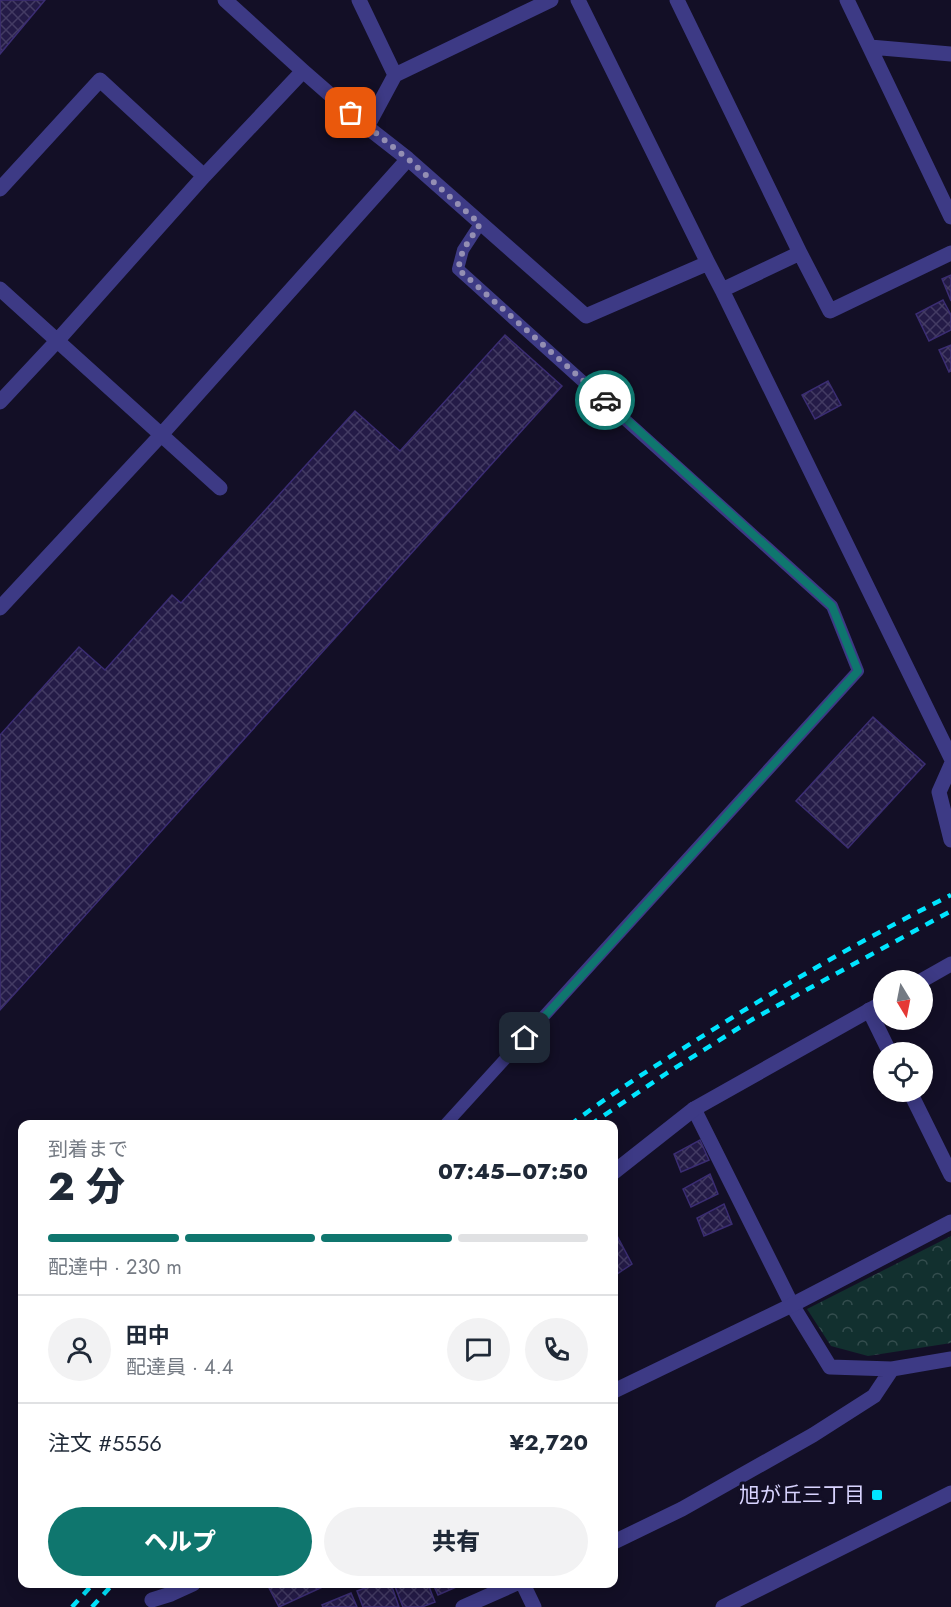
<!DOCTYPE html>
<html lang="ja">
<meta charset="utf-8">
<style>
:root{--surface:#fff;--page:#f2f2f3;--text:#1f2937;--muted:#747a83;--line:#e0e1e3;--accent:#0f766e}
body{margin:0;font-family:Jost,"Noto Sans JP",sans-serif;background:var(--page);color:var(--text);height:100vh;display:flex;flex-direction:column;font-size:22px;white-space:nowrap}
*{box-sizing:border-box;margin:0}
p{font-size:20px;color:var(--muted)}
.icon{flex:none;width:33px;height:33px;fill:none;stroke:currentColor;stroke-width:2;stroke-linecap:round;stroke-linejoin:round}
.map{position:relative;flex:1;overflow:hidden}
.details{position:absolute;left:18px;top:1120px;width:600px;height:468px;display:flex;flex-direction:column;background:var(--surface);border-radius:12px;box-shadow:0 3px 15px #0003}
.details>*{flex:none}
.needle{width:39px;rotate:170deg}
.buttons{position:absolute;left:873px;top:970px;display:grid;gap:12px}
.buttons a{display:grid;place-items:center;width:60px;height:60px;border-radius:50%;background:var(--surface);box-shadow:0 3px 15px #0003;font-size:30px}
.pin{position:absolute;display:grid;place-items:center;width:51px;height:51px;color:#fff;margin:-26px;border-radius:12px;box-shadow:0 3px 9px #0006}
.courier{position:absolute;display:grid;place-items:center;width:60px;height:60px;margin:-30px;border:4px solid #0f766e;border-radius:50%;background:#fff;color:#222;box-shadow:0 2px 8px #0007}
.summary em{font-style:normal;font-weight:800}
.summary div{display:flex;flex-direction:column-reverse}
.summary{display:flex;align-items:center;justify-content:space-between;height:102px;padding:0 30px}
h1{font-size:39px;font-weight:800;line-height:45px}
.bar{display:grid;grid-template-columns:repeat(4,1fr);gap:9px 6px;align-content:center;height:72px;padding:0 30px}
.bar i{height:8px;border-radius:4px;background:var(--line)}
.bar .on{background:var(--accent)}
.bar p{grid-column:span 4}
.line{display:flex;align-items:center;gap:15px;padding:0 30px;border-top:2px solid var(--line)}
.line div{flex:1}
.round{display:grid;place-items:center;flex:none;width:63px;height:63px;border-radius:32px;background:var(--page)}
.action{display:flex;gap:12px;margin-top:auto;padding:12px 30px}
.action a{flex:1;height:69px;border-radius:36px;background:var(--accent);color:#fff;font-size:24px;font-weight:800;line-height:69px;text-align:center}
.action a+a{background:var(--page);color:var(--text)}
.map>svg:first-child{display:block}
.forest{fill:url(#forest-crowns)}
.building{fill:url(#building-cross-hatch);stroke:#3b2d73;stroke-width:1.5}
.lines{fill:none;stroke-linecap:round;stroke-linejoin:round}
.service{stroke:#3d3a85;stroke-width:12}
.minor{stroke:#3d3a85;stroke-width:15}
.tertiary{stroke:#3d3a85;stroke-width:15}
.rail{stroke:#00e5ff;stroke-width:4.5;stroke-dasharray:9 8;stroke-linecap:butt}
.done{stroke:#948fb3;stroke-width:6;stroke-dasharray:0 10.8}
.route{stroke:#0f766e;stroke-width:8}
.poi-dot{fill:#00e5ff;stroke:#130f26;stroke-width:2}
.labels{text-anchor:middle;stroke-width:6;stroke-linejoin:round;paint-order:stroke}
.poi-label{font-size:21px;fill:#d9d4ff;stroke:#130f26;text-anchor:end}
</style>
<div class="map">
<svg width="951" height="1607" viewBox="0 0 951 1607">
<defs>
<pattern id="forest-crowns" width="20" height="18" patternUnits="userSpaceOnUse" patternTransform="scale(1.5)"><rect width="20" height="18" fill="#12302f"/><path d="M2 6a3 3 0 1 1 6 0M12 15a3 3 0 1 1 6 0" fill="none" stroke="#344d4e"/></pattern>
<pattern id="building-cross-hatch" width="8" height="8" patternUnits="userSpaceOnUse" patternTransform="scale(1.5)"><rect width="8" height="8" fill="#241b47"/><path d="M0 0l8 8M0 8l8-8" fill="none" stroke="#433b63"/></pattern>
</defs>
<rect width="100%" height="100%" fill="#130f26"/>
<path class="forest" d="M 951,1236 L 951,1343 L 868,1356 L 831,1346 L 807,1309 Z"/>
<path class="building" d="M 0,0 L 45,0 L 0,54 Z
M 951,275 L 951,301 L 942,279 Z
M 943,300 L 951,315 L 951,330 L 929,341 L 916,314 Z
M 505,335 L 562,386 L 0,1010 L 0,735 L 79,647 L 105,670 L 172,595 L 181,603 L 355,411 L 400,451 Z
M 951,345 L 951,371 L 949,372 L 939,350 Z
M 828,381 L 841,405 L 815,419 L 802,395 Z
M 873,717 L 925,764 L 848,848 L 796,801 Z
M 700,1140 L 709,1160 L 681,1172 L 674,1154 Z
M 710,1174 L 718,1194 L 691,1207 L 683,1189 Z
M 724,1204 L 732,1224 L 704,1236 L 697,1218 Z
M 614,1230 L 632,1264 L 614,1276 Z
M 267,1584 L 329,1584 L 279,1607 Z
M 376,1584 L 391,1584 L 399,1607 L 363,1607 L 357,1591 Z
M 394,1584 L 428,1584 L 435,1602 L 422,1607 L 403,1607 Z
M 433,1584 L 463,1584 L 438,1595 Z
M 351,1593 L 357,1607 L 323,1607 L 322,1605 Z"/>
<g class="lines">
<path class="service" d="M 445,1125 L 858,671 L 832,606 L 458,269 L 463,250 L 480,224"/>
<path class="minor" d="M 225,0 L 303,71 L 367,127 L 408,159 L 586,316 L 708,263 L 722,290 L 800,253 L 830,311 L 951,253
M 359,0 L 395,75 L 367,127
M 578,0 L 708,263
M 677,0 L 800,253
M 847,0 L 951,217
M 870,47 L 951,54
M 395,75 L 551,0
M 0,189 L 100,80 L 204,176
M 0,289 L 220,488
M 722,290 L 951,758
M 0,402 L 57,341 L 204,176 L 303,71
M 0,608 L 161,435 L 408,159
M 951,765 L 939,792 L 951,840
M 869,1010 L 890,1053
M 910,1092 L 951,1175
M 694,1109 L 792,1305 L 830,1367 L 892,1369 L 951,1359
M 614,1542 L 682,1509 L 813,1435 L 874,1396 L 892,1369
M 523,1584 L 534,1607
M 463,1607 L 515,1584"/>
<path class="tertiary" d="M 921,981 L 951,964
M 614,1172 L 694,1109 L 884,1002
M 614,1391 L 792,1305 L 951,1222
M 152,1600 L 171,1594 L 193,1584
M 723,1607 L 951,1493"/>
<path class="rail" d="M 570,1125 C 613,1092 660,1063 706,1034 C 785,984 867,937 951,895
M 590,1125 L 667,1073 L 753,1019 L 951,911
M 72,1607 L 93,1584
M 92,1607 L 113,1584"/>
</g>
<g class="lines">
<path class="done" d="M 351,113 L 408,159 L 480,224 L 463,250 L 458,269 L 605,400"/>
<path class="route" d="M 525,1038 L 858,671 L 832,606 L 605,400"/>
</g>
<rect class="poi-dot" x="871" y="1489" width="12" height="12" rx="3"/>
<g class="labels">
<g class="poi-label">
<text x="865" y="1502">旭が丘三丁目</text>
</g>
</g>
</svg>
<div class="buttons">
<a><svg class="needle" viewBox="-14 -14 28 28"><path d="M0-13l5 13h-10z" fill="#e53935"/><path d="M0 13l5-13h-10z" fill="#747a83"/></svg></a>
<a><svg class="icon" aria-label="locate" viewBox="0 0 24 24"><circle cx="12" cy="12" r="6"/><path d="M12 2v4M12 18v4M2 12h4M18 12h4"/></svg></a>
</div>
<div class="pin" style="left:351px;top:113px;background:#ea580c"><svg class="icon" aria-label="bag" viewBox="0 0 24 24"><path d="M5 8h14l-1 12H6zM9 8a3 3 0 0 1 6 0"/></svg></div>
<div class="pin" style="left:525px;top:1038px;background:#1f2937"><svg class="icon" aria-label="home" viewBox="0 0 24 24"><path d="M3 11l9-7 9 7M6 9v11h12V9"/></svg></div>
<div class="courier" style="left:605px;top:400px"><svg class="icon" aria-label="car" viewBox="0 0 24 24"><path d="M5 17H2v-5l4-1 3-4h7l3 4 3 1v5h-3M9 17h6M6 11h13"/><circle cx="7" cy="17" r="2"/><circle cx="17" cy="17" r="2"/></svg></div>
<section class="details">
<div class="summary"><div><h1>2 分</h1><p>到着まで</p></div><em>07:45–07:50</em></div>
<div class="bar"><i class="on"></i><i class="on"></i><i class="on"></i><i></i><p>配達中 · 230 m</p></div>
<div class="line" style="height:108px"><a class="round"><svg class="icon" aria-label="person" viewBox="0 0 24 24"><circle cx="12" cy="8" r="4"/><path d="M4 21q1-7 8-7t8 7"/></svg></a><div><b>田中</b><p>配達員 · 4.4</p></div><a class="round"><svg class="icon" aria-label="chat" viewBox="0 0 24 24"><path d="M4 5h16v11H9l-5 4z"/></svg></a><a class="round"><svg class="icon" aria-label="phone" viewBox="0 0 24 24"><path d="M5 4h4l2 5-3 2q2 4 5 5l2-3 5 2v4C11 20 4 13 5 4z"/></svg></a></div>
<div class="line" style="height:78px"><div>注文 #5556</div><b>¥2,720</b></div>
<div class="action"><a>ヘルプ</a><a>共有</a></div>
</section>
</div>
